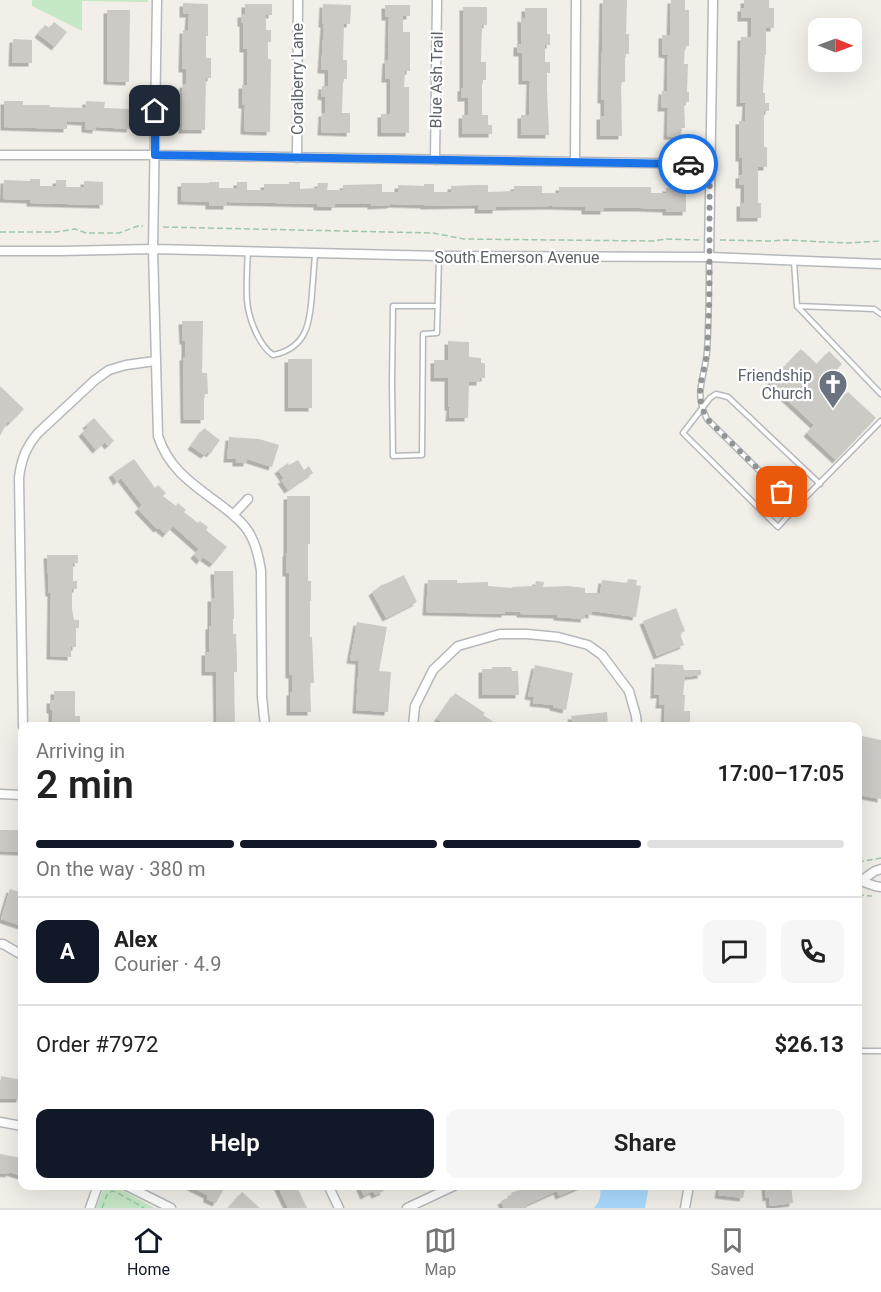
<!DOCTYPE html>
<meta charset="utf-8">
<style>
:root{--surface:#fff;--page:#f6f6f6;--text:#222;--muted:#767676;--line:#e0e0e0;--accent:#111827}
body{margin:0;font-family:Roboto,sans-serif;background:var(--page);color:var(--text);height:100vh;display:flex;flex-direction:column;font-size:22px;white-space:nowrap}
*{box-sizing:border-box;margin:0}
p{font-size:20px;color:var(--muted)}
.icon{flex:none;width:33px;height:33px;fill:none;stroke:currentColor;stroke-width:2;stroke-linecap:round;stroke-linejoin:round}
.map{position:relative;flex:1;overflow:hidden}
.sheet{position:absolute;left:18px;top:722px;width:844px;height:468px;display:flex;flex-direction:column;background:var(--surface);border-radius:12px;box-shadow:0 6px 24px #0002}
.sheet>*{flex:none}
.needle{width:39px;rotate:91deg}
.buttons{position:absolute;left:808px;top:18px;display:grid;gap:12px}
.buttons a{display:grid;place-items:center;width:54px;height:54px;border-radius:12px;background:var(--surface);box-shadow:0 6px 24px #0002;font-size:30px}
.pin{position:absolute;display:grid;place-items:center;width:51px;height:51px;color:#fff;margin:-26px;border-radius:12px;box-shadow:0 3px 9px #0006}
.courier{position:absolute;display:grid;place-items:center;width:60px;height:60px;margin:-30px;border:4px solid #1a73e8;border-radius:50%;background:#fff;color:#222;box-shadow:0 2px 8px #0007}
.head em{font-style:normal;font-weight:600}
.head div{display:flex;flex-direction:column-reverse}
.head{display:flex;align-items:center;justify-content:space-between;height:102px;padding:0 18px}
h1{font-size:39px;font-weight:600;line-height:45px}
.bar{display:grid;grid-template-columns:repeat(4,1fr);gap:9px 6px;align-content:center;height:72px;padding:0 18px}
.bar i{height:8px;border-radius:4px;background:var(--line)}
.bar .selected{background:var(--accent)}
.bar p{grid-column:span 4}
.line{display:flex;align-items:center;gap:15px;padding:0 18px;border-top:2px solid var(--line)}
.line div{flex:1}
.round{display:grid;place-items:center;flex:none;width:63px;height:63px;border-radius:12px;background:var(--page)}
.button{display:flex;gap:12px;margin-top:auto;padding:12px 18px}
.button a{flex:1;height:69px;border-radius:12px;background:var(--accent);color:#fff;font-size:24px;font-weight:600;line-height:69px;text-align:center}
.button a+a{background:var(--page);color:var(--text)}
.tab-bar{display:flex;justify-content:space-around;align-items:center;height:84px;border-top:2px solid var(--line);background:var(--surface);font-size:16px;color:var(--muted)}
.tab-bar a{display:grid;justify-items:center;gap:3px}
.tab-bar .selected{color:var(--accent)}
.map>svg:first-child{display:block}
.green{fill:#c5e8c5}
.water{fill:#aadaff}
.building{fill:#cccac5;filter:url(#shadow)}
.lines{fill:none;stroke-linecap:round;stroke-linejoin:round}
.service-casing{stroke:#b5b8bc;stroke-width:7}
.minor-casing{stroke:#b5b8bc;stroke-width:11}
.path{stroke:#9cc7a9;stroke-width:1.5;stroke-dasharray:6 3;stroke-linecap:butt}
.service{stroke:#fff;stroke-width:4}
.minor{stroke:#fff;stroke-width:8}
.done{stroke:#929495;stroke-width:6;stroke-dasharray:0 10.8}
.route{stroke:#1a73e8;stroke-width:8}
.labels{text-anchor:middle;stroke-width:4.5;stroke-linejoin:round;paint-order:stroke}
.street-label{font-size:16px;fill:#5f6368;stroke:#fff}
.worship-label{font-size:16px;fill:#5b616d;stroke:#fff;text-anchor:end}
</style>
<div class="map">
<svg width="881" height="1208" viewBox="0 0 881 1208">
<defs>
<filter id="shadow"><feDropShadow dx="-3.5" dy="3.5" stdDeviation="0" flood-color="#0004"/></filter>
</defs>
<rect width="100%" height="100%" fill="#f1efe8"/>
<path class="green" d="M 32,0 L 148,0 L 148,2 L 82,1 L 82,31 L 32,6 Z
M 111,1186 L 120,1189 L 154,1208 L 96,1208 L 103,1190 Z"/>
<path class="water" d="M 600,1185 L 649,1185 L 645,1208 L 594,1208 C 601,1201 601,1194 600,1185 Z"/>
<path class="building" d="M 603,0 L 627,0 L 626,34 L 629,34 L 629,54 L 625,54 L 625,82 L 621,82 L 622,136 L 600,136 L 600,116 L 604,116 L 604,100 L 601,100 Z
M 671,0 L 685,0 L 685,10 L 689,10 L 689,46 L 685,46 L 684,64 L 688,64 L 687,92 L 689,92 L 689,102 L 684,102 L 685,128 L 681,128 L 681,137 L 667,136 L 668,108 L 661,108 L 662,91 L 667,91 L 668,55 L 662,54 L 662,35 L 670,35 Z
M 744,0 L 769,0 L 769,8 L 774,8 L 774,28 L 766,28 L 766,55 L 765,55 L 763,93 L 765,93 L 765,103 L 769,103 L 769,111 L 764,111 L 764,147 L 767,147 L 767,167 L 758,167 L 758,203 L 761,203 L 761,218 L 740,218 L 740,203 L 744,203 L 744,185 L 739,185 L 739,175 L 742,175 L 742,158 L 739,158 L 739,121 L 745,121 L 746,103 L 740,103 L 741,37 L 751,37 L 751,18 L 741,18 L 741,8 L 744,8 Z
M 183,3 L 208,4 L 208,36 L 206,36 L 206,58 L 211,58 L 211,78 L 206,78 L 205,130 L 182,130 L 183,84 L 186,84 L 186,69 L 182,69 L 183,30 L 188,30 L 189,14 L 183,14 Z
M 245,4 L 272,4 L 272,15 L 266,15 L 266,30 L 271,30 L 271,42 L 268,42 L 268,59 L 271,59 L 270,132 L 244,131 L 245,105 L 242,105 L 242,85 L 247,85 L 247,49 L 243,49 L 243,23 L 241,23 L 241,14 L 245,14 Z
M 323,4 L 351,5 L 350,24 L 344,24 L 343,60 L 347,60 L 347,79 L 343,79 L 342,113 L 350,113 L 350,133 L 321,132 L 322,113 L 325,113 L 325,97 L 321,96 L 322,86 L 328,86 L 328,70 L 321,70 L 324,24 L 322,24 Z
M 385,5 L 410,5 L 410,16 L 403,16 L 403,32 L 410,32 L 410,71 L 405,71 L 404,87 L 409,87 L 409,133 L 381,133 L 381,114 L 390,114 L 390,79 L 385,79 L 386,60 L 388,60 L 389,17 L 385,17 Z
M 463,7 L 487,7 L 487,25 L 482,25 L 481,62 L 486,62 L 486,80 L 482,80 L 482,115 L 488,115 L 488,125 L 492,125 L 492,134 L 462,134 L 462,115 L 468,115 L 468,98 L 461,98 L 461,88 L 463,88 Z
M 525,8 L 547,8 L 547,34 L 550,34 L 550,45 L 545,45 L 545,62 L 550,62 L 550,73 L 547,73 L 547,89 L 549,135 L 521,135 L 521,115 L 529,115 L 530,81 L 522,81 L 522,53 L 517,53 L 517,44 L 521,44 L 521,18 L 525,19 Z
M 107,10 L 130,10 L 129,82 L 107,81 Z
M 54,22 L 67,32 L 55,47 L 38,34 L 45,25 L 50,28 Z
M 13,39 L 32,40 L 32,63 L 12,63 Z
M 4,101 L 23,101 L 23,105 L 50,105 L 50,107 L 85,108 L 86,101 L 105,102 L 104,108 L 131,109 L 130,129 L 96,127 L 96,130 L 85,129 L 85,122 L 67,121 L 67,129 L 4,127 Z
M 30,179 L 40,179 L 40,186 L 56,186 L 56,180 L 66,180 L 66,187 L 84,187 L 84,181 L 103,182 L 103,205 L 30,203 L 30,200 L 3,199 L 4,180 L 30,181 Z
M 209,182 L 219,182 L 219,188 L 237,188 L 237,182 L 247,182 L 247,190 L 264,190 L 264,184 L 289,184 L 289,182 L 300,182 L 300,189 L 317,188 L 318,183 L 328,183 L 327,190 L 343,190 L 343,185 L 382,184 L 382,192 L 398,192 L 398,185 L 424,186 L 424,184 L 434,184 L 434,192 L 451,192 L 451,186 L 478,185 L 488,185 L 488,192 L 514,191 L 514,186 L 542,186 L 542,193 L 559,193 L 559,187 L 651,187 L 651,193 L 666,193 L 666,188 L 686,188 L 686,212 L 666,212 L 666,209 L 640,208 L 604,208 L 604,211 L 585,211 L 585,207 L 551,206 L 496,207 L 496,210 L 478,210 L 478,205 L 424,206 L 424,205 L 391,204 L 391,205 L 371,206 L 371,204 L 335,204 L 335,207 L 317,207 L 317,204 L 227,202 L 227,206 L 209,206 L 209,202 L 181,201 L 181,183 L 209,183 Z
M 182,321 L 203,321 L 202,373 L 207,373 L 208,394 L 204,394 L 204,420 L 184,420 L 183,357 L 185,357 L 185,341 L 183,341 Z
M 448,341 L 469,342 L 469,357 L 481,358 L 481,363 L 485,363 L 485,378 L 480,378 L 480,382 L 469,382 L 468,418 L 449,418 L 450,407 L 448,407 L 448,378 L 434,378 L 434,360 L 448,360 Z
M 801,349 L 817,364 L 829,351 L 842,364 L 829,377 L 846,394 L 848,392 L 876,418 L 836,460 L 807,433 L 814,425 L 769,383 Z
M 288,359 L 312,359 L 312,408 L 288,408 Z
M 0,386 L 24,409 L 10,423 L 8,421 L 0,436 Z
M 94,418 L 114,441 L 108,446 L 105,442 L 96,450 L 82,433 L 88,427 L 86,425 Z
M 204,428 L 220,440 L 210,454 L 208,452 L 204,455 L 191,446 Z
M 229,437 L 259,439 L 279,445 L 272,467 L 247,459 L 247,463 L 236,463 L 236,459 L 227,459 Z
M 134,459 L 155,488 L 158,485 L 166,493 L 163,496 L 176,506 L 178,503 L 186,510 L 184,512 L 198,523 L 200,521 L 208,527 L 206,530 L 227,547 L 213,564 L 203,557 L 200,561 L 194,555 L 199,549 L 173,526 L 166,534 L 159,528 L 157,529 L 138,509 L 142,505 L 121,478 L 117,482 L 112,474 Z
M 298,460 L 304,470 L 309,466 L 313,473 L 288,490 L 281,480 L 284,479 L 278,470 L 288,463 L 289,465 Z
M 287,496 L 310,496 L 310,544 L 308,544 L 308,581 L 311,581 L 311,601 L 310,601 L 310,637 L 312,637 L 314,683 L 310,683 L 311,712 L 290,712 L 290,692 L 292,692 L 292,675 L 289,675 L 289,573 L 286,573 L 286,553 L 287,553 Z
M 47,555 L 78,555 L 78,563 L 73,563 L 73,581 L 77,581 L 77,589 L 72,589 L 72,609 L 74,620 L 79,620 L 79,628 L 76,628 L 76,647 L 71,647 L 71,657 L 50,656 L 51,593 L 49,593 Z
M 214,571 L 233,571 L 234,619 L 233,619 L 233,634 L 236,634 L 237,661 L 237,672 L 234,672 L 235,726 L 217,726 L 216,672 L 205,672 L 205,652 L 209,652 L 209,626 L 211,626 L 211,598 L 215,598 Z
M 404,575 L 417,602 L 386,618 L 372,592 L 383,584 L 383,585 Z
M 628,579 L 637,580 L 636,585 L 641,586 L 636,617 L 592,611 L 592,615 L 585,614 L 584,619 L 557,617 L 557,615 L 520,614 L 520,612 L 505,612 L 505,614 L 426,612 L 428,580 L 457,580 L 457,583 L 488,582 L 488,586 L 512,588 L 512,587 L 535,586 L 536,581 L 544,582 L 543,587 L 568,586 L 585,588 L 585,593 L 600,593 L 602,580 L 627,583 Z
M 676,608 L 685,631 L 680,634 L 684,645 L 657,656 L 643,621 Z
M 357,622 L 387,627 L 379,671 L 391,672 L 388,712 L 356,710 L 359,661 L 350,660 Z
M 655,664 L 683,665 L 684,670 L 701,670 L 701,675 L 685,677 L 683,695 L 685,695 L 684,711 L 690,711 L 690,726 L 664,726 L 665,705 L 659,705 L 660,695 L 654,695 Z
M 535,665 L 573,673 L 566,710 L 553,707 L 553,705 L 533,703 L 534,697 L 528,696 Z
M 492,667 L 511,667 L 512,671 L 518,671 L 519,695 L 482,695 L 482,669 L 492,669 Z
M 54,691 L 75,691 L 75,716 L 80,716 L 80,725 L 75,725 L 75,726 L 52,726 L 52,710 L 50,710 L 50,700 L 54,700 Z
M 455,693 L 485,713 L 483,715 L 500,726 L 448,726 L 437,719 Z
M 607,712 L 608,726 L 573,726 L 571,716 Z
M 862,736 L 881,740 L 881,799 L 859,795 L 861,782 L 858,781 L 858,769 L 861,758 L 858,757 Z
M 0,830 L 22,830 L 22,852 L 0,851 Z
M 10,889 L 22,893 L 22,926 L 1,919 Z
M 1,1076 L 22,1080 L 20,1099 L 0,1099 Z
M 0,1154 L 22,1158 L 22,1176 L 9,1172 L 9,1174 L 0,1173 Z
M 187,1185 L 226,1185 L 216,1203 L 207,1199 L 207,1195 Z
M 277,1185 L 296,1185 L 307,1208 L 288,1208 Z
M 359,1185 L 386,1185 L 382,1187 L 384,1191 L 375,1195 L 373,1191 L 364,1196 Z
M 525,1185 L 585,1185 L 559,1196 L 557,1191 L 526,1205 L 527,1208 L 504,1208 L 501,1201 L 512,1196 L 511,1193 L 526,1187 Z
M 720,1185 L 746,1185 L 743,1198 L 718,1195 Z
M 767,1185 L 791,1185 L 793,1203 L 770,1206 L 769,1197 L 766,1198 L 765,1186 Z
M 242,1192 L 260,1208 L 228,1208 Z"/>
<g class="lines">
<g class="service-casing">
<path id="service" d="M 248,251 C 247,268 246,284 247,300 C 248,317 259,346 273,355 C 307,348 310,323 312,293 C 313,280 314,267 315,255
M 709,258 C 709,289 709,320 707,351 C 705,378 693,392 707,419 L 796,507 L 881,421
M 794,261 L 797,306 L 881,394
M 438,306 L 393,306 L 392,383 L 393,456 L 422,455 L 423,334 L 437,333 L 439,257
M 797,306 L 874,309 L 881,314
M 796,507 L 778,527 L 683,433 L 710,398 L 716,394 L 728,397 L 820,484
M 858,1051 L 881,1051"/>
</g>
<g class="minor-casing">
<path id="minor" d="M 157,0 L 153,249 L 158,436 C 169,470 194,485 222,506 C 231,513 242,521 248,531 C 256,543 259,557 261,571 L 262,697 L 265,726
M 0,155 L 155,155 L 710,164
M 297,158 L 298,0
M 435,160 L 437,0
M 575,162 L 576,0
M 0,251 L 61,251 L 153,249 L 439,256 L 709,257 L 881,264
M 709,257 L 713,0
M 233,515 L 248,499
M 23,726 L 19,478 C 21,460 26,447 38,433 L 95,380 L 109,370 L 126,365 L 155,361
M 413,726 L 415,706 L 433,670 L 458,646 L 500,634 L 527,634 L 558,637 L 588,645 L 602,655 L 629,691 L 636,716 L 637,726
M 0,794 L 22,795
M 858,880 L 875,886 L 881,887
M 862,880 L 875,871 L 881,869
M 0,944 L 3,944 L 22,955
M 0,1122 L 22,1126
M 125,1185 L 171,1208
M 328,1185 L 339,1208
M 90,1208 L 98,1185
M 407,1208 L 456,1185
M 685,1208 L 689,1185"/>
</g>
<path class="path" d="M 163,227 L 433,233 L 464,239 L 652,241 L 667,239 L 700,240
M 0,232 L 56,232 L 75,229 L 86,233 L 119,233 L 138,226 L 143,226
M 720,240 L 769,241 L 786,240 L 846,243 L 881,241
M 858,862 L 881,858
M 858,895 L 872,896
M 102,1208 L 107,1195 L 112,1191 L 116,1192 L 144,1208"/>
<use href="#service" class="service"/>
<use href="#minor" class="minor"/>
</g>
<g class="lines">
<path class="done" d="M 688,164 L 710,165 C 709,213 710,262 709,311 C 708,325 708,339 707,352 C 704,379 693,392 707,419 L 782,492"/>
<path class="route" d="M 155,111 L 155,155 L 688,164"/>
</g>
<defs>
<g id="church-pin" transform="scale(1.5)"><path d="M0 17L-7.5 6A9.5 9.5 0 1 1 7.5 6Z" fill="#6b7280" stroke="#fff"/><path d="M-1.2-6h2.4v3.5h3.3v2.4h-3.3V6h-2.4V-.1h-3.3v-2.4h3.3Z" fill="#fff"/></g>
</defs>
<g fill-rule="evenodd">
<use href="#church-pin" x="833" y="384"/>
</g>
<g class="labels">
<g class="street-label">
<text transform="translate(297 79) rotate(-90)" y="6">Coralberry Lane</text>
<text transform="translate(436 80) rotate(-89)" y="6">Blue Ash Trail</text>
<text x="517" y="263">South Emerson Avenue</text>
</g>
<g class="worship-label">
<text x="812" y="381">Friendship<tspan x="812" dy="18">Church</tspan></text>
</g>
</g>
</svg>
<div class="buttons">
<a><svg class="needle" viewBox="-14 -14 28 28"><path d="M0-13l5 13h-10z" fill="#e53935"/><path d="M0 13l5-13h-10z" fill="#767676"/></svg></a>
</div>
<div class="pin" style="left:782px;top:492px;background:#ea580c"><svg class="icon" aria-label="bag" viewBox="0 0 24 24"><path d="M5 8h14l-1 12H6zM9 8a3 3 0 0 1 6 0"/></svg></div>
<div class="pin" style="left:155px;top:111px;background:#1f2937"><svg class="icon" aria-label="home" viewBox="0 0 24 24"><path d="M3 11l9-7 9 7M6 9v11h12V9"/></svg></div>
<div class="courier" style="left:688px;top:164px"><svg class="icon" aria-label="car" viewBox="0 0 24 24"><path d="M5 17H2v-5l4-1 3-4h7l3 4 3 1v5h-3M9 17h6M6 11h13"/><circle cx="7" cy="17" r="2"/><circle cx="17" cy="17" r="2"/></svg></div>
<section class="sheet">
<div class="head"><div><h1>2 min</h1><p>Arriving in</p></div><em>17:00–17:05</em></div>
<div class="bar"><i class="selected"></i><i class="selected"></i><i class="selected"></i><i></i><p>On the way · 380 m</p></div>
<div class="line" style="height:108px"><b class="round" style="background:var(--accent);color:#fff">A</b><div><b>Alex</b><p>Courier · 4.9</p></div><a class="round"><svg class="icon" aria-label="chat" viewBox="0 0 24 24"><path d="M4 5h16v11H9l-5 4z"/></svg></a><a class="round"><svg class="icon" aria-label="phone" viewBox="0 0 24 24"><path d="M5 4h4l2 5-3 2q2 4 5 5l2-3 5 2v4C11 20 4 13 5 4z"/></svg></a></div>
<div class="line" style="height:78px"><div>Order #7972</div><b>$26.13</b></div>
<div class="button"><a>Help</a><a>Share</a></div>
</section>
</div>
<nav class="tab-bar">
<a class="selected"><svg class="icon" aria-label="home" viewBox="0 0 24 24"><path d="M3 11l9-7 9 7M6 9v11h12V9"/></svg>Home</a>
<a><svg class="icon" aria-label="map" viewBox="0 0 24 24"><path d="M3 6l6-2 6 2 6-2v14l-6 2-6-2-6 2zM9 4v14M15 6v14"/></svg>Map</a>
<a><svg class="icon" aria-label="saved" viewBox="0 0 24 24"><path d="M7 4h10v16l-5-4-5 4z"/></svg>Saved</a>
</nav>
